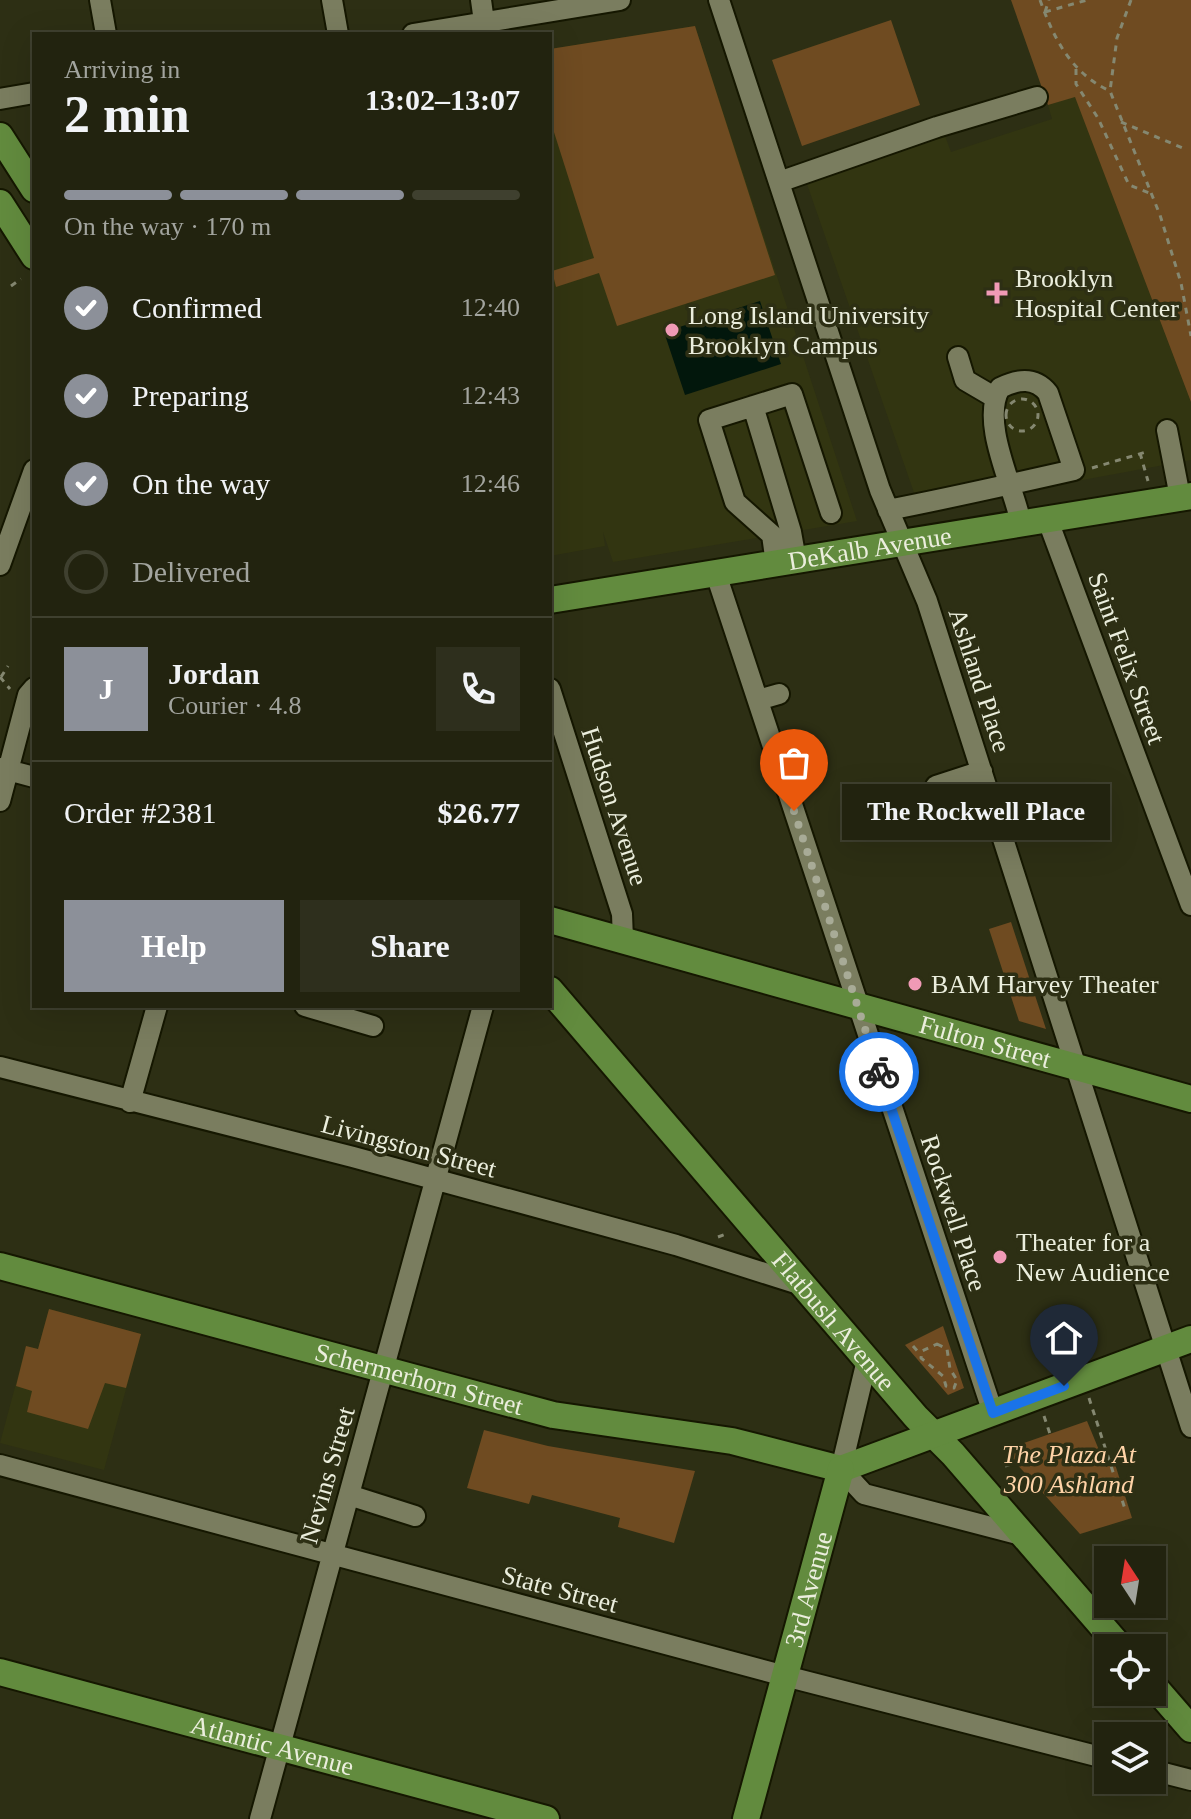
<!DOCTYPE html>
<meta charset="utf-8">
<style>
:root{--surface:#22230f;--page:#2e2f1d;--text:#f1f3f6;--muted:#a2a49e;--line:#3f402f;--accent:#8c9099}
body{margin:0;font-family:Georgia,serif;background:var(--page);color:var(--text);height:100vh;display:flex;flex-direction:column;font-size:30px;white-space:nowrap}
*{box-sizing:border-box;margin:0}
p{font-size:26px;color:var(--muted)}
.icon{flex:none;width:44px;height:44px;fill:none;stroke:currentColor;stroke-width:2;stroke-linecap:round;stroke-linejoin:round}
.map{position:relative;flex:1;overflow:hidden}
.sheet{position:absolute;left:32px;top:32px;width:520px;height:976px;display:flex;flex-direction:column;background:var(--surface);border-radius:0px;box-shadow:0 8px 32px #0002,0 0 0 2px var(--line)}
.sheet>*{flex:none}
.needle{width:52px;rotate:348deg}
.tools{position:absolute;left:1094px;top:1546px;display:grid;gap:16px}
.tools a{display:grid;place-items:center;width:72px;height:72px;border-radius:0px;background:var(--surface);box-shadow:0 8px 32px #0002,0 0 0 2px var(--line);font-size:40px}
.pin{position:absolute;display:grid;place-items:center;width:68px;height:68px;color:#fff;margin:-82px -34px;border-radius:50% 50% 50% 0;rotate:-45deg;box-shadow:0 0 8px #0007}
.pin .icon{rotate:45deg}
.courier{position:absolute;display:grid;place-items:center;width:80px;height:80px;margin:-40px;border:6px solid #1a73e8;border-radius:50%;background:#fff;color:#222;box-shadow:0 2px 10px #0007}
.bubble{position:absolute;height:56px;border-radius:0px;background:var(--surface);box-shadow:0 8px 32px #0002,0 0 0 2px var(--line);font-size:26px;font-weight:700;line-height:56px;text-align:center}
.overview em{font-style:normal;font-weight:700}
.overview div{display:flex;flex-direction:column-reverse}
.overview{display:flex;align-items:center;justify-content:space-between;height:136px;padding:0 32px}
h1{font-size:52px;font-weight:700;line-height:60px}
.bar{display:grid;grid-template-columns:repeat(4,1fr);gap:12px 8px;align-content:center;height:96px;padding:0 32px}
.bar i{height:10px;border-radius:6px;background:var(--line)}
.bar .selected{background:var(--accent)}
.bar p{grid-column:span 4}
.line{display:flex;align-items:center;gap:20px;padding:0 32px;border-top:2px solid var(--line)}
.line div{flex:1}
.round{display:grid;place-items:center;flex:none;width:84px;height:84px;border-radius:0px;background:var(--page)}
ol{padding:0 32px;list-style:none}
li{display:flex;align-items:center;gap:24px;height:88px}
li p{margin-inline-start:auto}
li .icon{padding:8px;border-radius:50%;background:var(--accent);color:#fff;stroke-width:4}
li:last-child{color:var(--muted)}
li i{width:44px;height:44px;border:4px solid var(--line);border-radius:50%}
.primary-button{display:flex;gap:16px;margin-top:auto;padding:16px 32px}
.primary-button a{flex:1;height:92px;border-radius:0px;background:var(--accent);color:#fff;font-size:32px;font-weight:700;line-height:92px;text-align:center}
.primary-button a+a{background:var(--page);color:var(--text)}
.map>svg:first-child{display:block}
.built{fill:#323511}
.green{fill:#6f4b21}
.water{fill:#02170c}
.lines{fill:none;stroke-linecap:round;stroke-linejoin:round}
.minor-casing{stroke:#151700;stroke-width:24}
.major-casing{stroke:#151700;stroke-width:30}
.path{stroke:#858871;stroke-width:3;stroke-dasharray:6 6;stroke-linecap:butt}
.minor{stroke:#7a7d5f;stroke-width:20}
.major{stroke:#628b3e;stroke-width:26}
.done{stroke:#a8ab97;stroke-width:8;stroke-dasharray:0 14.4}
.route{stroke:#1a73e8;stroke-width:10}
.poi-dot{fill:#f09ab6;stroke:#2d2f14;stroke-width:3}
.labels{text-anchor:middle;stroke-width:7;stroke-linejoin:round;paint-order:stroke}
.poi-label{font-size:26px;fill:#ebeedd;stroke:#2d2f14;text-anchor:start}
.street-label{font-size:26px;fill:#ebeedd;stroke:#2d2f14}
.park-label{font-size:26px;font-style:italic;fill:#ffd3a7;stroke:#2d2f14}
</style>
<div class="map">
<svg width="1191" height="1819" viewBox="0 0 1191 1819">
<rect width="100%" height="100%" fill="#2d2f14"/>
<path class="built" d="M 695,26 L 857,521 L 613,562 L 603,532 L 605,546 L 550,556 L 550,49 Z
M 1075,96 L 1191,402 L 1191,460 L 920,510 L 807,184 L 945,136 L 951,152 L 1052,119 L 1048,105 Z
M 49,1309 L 141,1334 L 104,1470 L 0,1443 L 26,1346 L 38,1349 Z"/>
<path class="green" d="M 1011,0 L 1191,0 L 1191,402 L 1075,97 L 1048,105 Z
M 891,20 L 920,105 L 802,146 L 772,60 Z
M 695,26 L 775,275 L 617,326 L 599,273 L 556,287 L 552,271 L 594,258 L 553,129 L 550,130 L 550,49 Z
M 1011,922 L 1046,1029 L 1019,1021 L 989,929 Z
M 49,1309 L 141,1334 L 126,1388 L 105,1383 L 88,1429 L 27,1412 L 32,1391 L 16,1386 L 26,1346 L 38,1349 Z
M 943,1326 L 964,1388 L 948,1395 L 905,1345 Z
M 1087,1421 L 1106,1467 L 1115,1464 L 1132,1518 L 1080,1534 L 1004,1450 Z
M 484,1430 L 548,1446 L 695,1471 L 674,1543 L 618,1527 L 620,1518 L 532,1495 L 529,1504 L 467,1488 Z"/>
<path class="water" d="M 760,301 L 781,364 L 685,395 L 664,332 Z"/>
<g class="lines">
<g class="minor-casing">
<path id="minor" d="M 100,0 L 106,34
M 332,0 L 338,34
M 481,0 L 484,22
M 719,0 L 880,490 L 927,601 L 1191,1427
M 413,34 L 620,0
M 0,99 L 34,93
M 779,182 L 937,127 L 1037,97
M 958,357 L 965,380 L 994,397
M 753,406 L 791,532 L 796,560
M 1167,430 L 1180,497
M 888,510 C 950,498 1012,484 1074,470 L 1048,393 C 1035,377 1018,379 1000,388 C 980,422 1013,485 1021,523
M 1047,518 L 1191,905
M 776,564 L 772,535 L 735,502 L 709,420 L 792,394 L 831,513
M 0,565 L 34,470
M 716,574 L 993,1413
M 550,689 L 622,914 L 623,940
M 758,700 L 779,694
M 0,768 L 34,777
M 936,786 L 982,771
M 0,801 L 28,695 L 34,688
M 954,826 L 996,814
M 305,1006 L 373,1026
M 0,1067 L 353,1157 L 676,1245 L 802,1285
M 130,1102 L 157,1006
M 867,1360 L 841,1469 L 864,1494 L 1025,1536
M 0,1465 L 785,1676 L 1108,1759
M 349,1495 L 415,1516
M 1152,1770 L 1191,1780
M 260,1819 L 483,1006"/>
</g>
<g class="major-casing">
<g id="major">
<path d="M 0,136 L 34,189"/>
<path d="M 0,203 L 34,256"/>
<path id="s1" d="M 550,600 L 1191,496"/>
<path id="s2" d="M 550,920 L 1191,1099"/>
<path id="s3" d="M 550,990 L 916,1417 L 953,1454 L 1121,1648"/>
<path id="s4" d="M 0,1266 L 553,1415 L 732,1441 L 841,1469"/>
<path d="M 841,1469 L 1191,1339"/>
<path id="s5" d="M 0,1672 L 546,1819"/>
<path d="M 1152,1684 L 1191,1729"/>
<path id="s6" d="M 746,1819 L 841,1469"/>
</g>
</g>
<path class="path" d="M 1040,0 C 1054,39 1071,73 1110,91
M 1131,0 L 1117,38 L 1110,91 L 1160,215 L 1181,283 L 1191,336
M 1045,12 L 1087,0
M 1045,12 L 1049,0
M 1076,69 L 1076,84 L 1098,118 L 1129,185 L 1152,194
M 1121,122 L 1185,149
M 11,286 L 21,279
M1006 415a16 16 0 1 1 32 0a16 16 0 1 1-32 0Z
M 1140,453 L 1148,481
M 1092,468 L 1146,452
M 0,677 L 10,689
M 1,677 L 8,666
M 718,1237 L 726,1234
M 937,1344 L 947,1349 L 950,1369 L 957,1380 L 954,1388 L 946,1386 L 943,1376 L 921,1358 L 922,1351 Z
M 913,1346 L 920,1354
M 1089,1398 L 1126,1512
M 1044,1416 L 1050,1434
M 1005,1466 L 1015,1463"/>
<use href="#minor" class="minor"/>
<use href="#major" class="major"/>
</g>
<g class="lines">
<path class="done" d="M 794,811 L 879,1072"/>
<path class="route" d="M 879,1072 L 993,1413 L 1064,1386"/>
</g>
<g class="poi-dot">
<path d="M993 281h8v8h8v8h-8v8h-8v-8h-8v-8h8z"/>
<circle cx="672" cy="330" r="8"/>
<circle cx="915" cy="984" r="8"/>
<circle cx="1000" cy="1257" r="8"/>
</g>
<g class="labels">
<g class="poi-label">
<text x="1015" y="287">Brooklyn<tspan x="1015" dy="30">Hospital Center</tspan></text>
<text x="688" y="324">Long Island University<tspan x="688" dy="30">Brooklyn Campus</tspan></text>
<text x="931" y="993">BAM Harvey Theater</text>
<text x="1016" y="1251">Theater for a<tspan x="1016" dy="30">New Audience</tspan></text>
</g>
<g class="street-label">
<text dy="9" stroke="none"><textPath href="#s1" startOffset="324">DeKalb Avenue</textPath></text>
<text transform="translate(1127 658) rotate(70)" y="9">Saint Felix Street</text>
<text transform="translate(980 680) rotate(72)" y="9">Ashland Place</text>
<text transform="translate(615 806) rotate(72)" y="9">Hudson Avenue</text>
<text dy="9" stroke="none"><textPath href="#s2" startOffset="452">Fulton Street</textPath></text>
<text transform="translate(409 1146) rotate(15)" y="9">Livingston Street</text>
<text transform="translate(954 1213) rotate(72)" y="9">Rockwell Place</text>
<text dy="9" stroke="none"><textPath href="#s3" startOffset="436">Flatbush Avenue</textPath></text>
<text dy="9" stroke="none"><textPath href="#s4" startOffset="434">Schermerhorn Street</textPath></text>
<text transform="translate(327 1475) rotate(-74)" y="9">Nevins Street</text>
<text transform="translate(560 1589) rotate(15)" y="9">State Street</text>
<text dy="9" stroke="none"><textPath href="#s6" startOffset="238">3rd Avenue</textPath></text>
<text dy="9" stroke="none"><textPath href="#s5" startOffset="282">Atlantic Avenue</textPath></text>
</g>
<g class="park-label">
<text x="1069" y="1463">The Plaza At<tspan x="1069" dy="30">300 Ashland</tspan></text>
</g>
</g>
</svg>
<div class="tools">
<a><svg class="needle" viewBox="-14 -14 28 28"><path d="M0-13l5 13h-10z" fill="#e53935"/><path d="M0 13l5-13h-10z" fill="#a2a49e"/></svg></a>
<a><svg class="icon" aria-label="locate" viewBox="0 0 24 24"><circle cx="12" cy="12" r="6"/><path d="M12 2v4M12 18v4M2 12h4M18 12h4"/></svg></a>
<a><svg class="icon" aria-label="layers" viewBox="0 0 24 24"><path d="M12 4l9 5-9 5-9-5zM3 14l9 5 9-5"/></svg></a>
</div>
<div class="pin" style="left:794px;top:811px;background:#ea580c"><svg class="icon" aria-label="bag" viewBox="0 0 24 24"><path d="M5 8h14l-1 12H6zM9 8a3 3 0 0 1 6 0"/></svg></div>
<div class="pin" style="left:1064px;top:1386px;background:#1f2937"><svg class="icon" aria-label="home" viewBox="0 0 24 24"><path d="M3 11l9-7 9 7M6 9v11h12V9"/></svg></div>
<div class="courier" style="left:879px;top:1072px"><svg class="icon" aria-label="bike" viewBox="0 0 24 24"><circle cx="6" cy="16" r="4"/><circle cx="18" cy="16" r="4"/><path d="M6 16l4-8h5l3 8M10 8l3 8H6M13 5h3"/></svg></div>
<div class="bubble" style="left:842px;top:784px;width:268px">The Rockwell Place</div>
<section class="sheet">
<div class="overview"><div><h1>2 min</h1><p>Arriving in</p></div><em>13:02–13:07</em></div>
<div class="bar"><i class="selected"></i><i class="selected"></i><i class="selected"></i><i></i><p>On the way · 170 m</p></div>
<ol>
<li><svg class="icon" aria-label="check" viewBox="0 0 24 24"><path d="M5 12l5 5 9-10"/></svg>Confirmed<p>12:40</p></li>
<li><svg class="icon" aria-label="check" viewBox="0 0 24 24"><path d="M5 12l5 5 9-10"/></svg>Preparing<p>12:43</p></li>
<li><svg class="icon" aria-label="check" viewBox="0 0 24 24"><path d="M5 12l5 5 9-10"/></svg>On the way<p>12:46</p></li>
<li><i></i>Delivered</li>
</ol>
<div class="line" style="height:144px"><b class="round" style="background:var(--accent);color:#fff">J</b><div><b>Jordan</b><p>Courier · 4.8</p></div><a class="round"><svg class="icon" aria-label="phone" viewBox="0 0 24 24"><path d="M5 4h4l2 5-3 2q2 4 5 5l2-3 5 2v4C11 20 4 13 5 4z"/></svg></a></div>
<div class="line" style="height:104px"><div>Order #2381</div><b>$26.77</b></div>
<div class="primary-button"><a>Help</a><a>Share</a></div>
</section>
</div>
